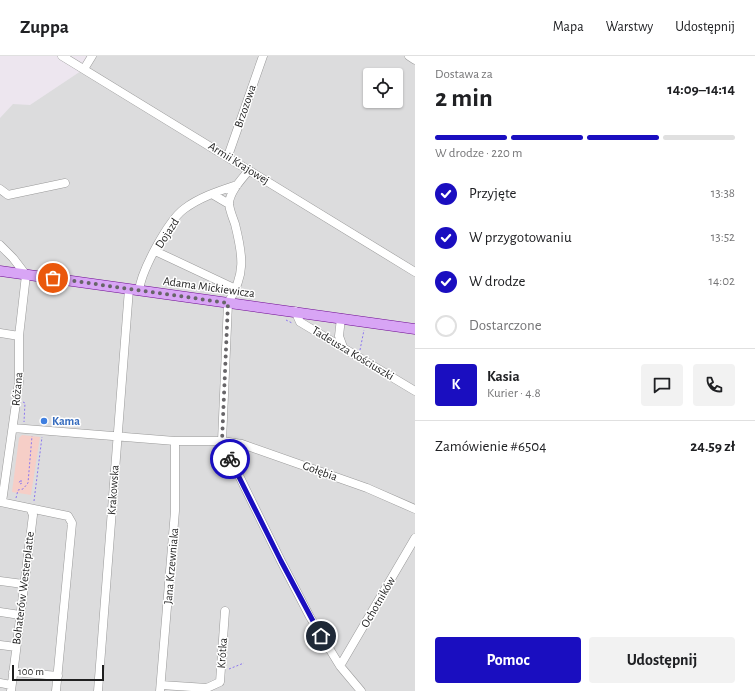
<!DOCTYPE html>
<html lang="pl">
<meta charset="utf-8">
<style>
:root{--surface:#fff;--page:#f2f2f2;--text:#202124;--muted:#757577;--line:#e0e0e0;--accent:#1a0ec0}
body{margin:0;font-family:"Alegreya Sans",sans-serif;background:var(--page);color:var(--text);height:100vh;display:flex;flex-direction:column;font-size:15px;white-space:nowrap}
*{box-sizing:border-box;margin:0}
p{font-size:13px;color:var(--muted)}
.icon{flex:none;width:22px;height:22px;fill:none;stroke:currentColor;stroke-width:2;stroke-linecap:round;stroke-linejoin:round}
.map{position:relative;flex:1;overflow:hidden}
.side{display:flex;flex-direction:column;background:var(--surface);width:340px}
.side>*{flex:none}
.fabs{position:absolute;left:363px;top:12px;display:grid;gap:8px}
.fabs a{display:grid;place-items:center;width:40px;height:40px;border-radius:4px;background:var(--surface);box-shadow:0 1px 3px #0004;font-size:20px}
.scale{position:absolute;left:12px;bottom:10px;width:92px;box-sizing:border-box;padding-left:4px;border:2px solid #1f1f1f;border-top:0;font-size:11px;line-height:14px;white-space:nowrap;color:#1f1f1f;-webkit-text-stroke:3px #fff;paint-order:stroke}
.pin{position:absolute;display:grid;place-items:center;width:34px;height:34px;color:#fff;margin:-17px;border:2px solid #fff;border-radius:50%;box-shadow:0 1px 4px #0007}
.courier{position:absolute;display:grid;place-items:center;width:40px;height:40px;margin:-20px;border:3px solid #1a0ec0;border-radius:50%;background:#fff;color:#222;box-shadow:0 1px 5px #0007}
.head em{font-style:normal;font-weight:600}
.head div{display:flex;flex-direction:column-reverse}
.head{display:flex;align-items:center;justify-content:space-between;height:68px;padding:0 20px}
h1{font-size:26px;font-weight:600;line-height:30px}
.bar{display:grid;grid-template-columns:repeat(4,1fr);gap:6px 4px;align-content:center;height:48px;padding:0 20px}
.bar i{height:5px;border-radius:3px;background:var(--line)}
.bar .selected{background:var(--accent)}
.bar p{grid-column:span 4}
.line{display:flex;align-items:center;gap:10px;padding:0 20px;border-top:1px solid var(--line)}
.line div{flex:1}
.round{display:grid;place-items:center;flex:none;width:42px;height:42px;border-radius:4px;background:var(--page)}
ol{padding:0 20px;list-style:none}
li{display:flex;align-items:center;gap:12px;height:44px}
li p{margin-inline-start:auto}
li .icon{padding:4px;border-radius:50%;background:var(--accent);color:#fff;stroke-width:4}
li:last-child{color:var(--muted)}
li i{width:22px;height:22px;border:2px solid var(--line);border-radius:50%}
.action{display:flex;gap:8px;margin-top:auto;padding:8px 20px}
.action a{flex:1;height:46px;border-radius:4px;background:var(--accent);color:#fff;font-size:16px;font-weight:600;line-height:46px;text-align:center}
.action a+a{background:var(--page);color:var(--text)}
header{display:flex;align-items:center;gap:24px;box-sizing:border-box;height:56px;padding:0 20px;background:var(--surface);border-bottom:1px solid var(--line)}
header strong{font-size:19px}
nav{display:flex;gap:22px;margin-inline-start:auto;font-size:14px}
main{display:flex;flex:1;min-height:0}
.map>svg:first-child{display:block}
.residential{fill:#dcdcdd;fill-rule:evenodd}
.park{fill:#f6cec7}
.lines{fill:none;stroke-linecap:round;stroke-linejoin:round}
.minor-casing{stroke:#999;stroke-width:9}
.major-casing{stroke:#6d0b90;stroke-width:11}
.path{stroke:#8b76f0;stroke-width:1;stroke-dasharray:2 2;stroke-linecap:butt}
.minor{stroke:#fff;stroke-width:8}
.major{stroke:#d8a5f5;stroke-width:10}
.done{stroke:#676568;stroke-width:4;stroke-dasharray:0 7.2}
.route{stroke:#1a0ec0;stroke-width:5}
.shop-dot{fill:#3f7fe0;stroke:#fff;stroke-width:1.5}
.labels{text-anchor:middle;stroke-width:3;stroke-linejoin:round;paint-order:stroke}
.street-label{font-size:12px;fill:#1f1f1f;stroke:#fff}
.shop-label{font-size:12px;font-weight:bold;fill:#366cbe;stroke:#fff;text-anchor:start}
</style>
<header>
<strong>Zuppa</strong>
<nav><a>Mapa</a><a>Warstwy</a><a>Udostępnij</a></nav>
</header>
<main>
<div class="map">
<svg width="415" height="635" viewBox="0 0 415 635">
<rect width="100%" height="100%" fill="#ede6ef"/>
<path class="residential" d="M 92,0 L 415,0 L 415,635 L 0,635 L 0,62 L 13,48 L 30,49 L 84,13 ZM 370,19 L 396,19 L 396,45 L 370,45 Z"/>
<path class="park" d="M 22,379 L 40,381 L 31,439 L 12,436 L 19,382 Z"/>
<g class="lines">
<g class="minor-casing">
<path id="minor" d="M 62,0 L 415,216
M 409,0 L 415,4
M 84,13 L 92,0
M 228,100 L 263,0
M 249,114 C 242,123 230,135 229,147 C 229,153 233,162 235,168 C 243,200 246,218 228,247 L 222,385 L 281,505 L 310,561 L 340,610 L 361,635
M 0,133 L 8,139 L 65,127
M 212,138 L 229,148
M 0,189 L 13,202 L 26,219 L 19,280 L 19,326 L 2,446
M 155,195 L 236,233
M 139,235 C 141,215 168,165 184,153 C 200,141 219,135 237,129
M 295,255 L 300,266 L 415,335
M 341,262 L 339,280 L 343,291
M 0,277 L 19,280
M 13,372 L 175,385 L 222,385 L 242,388 L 367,432 L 415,453
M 0,446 L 68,460 L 72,467 L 56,635
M 0,525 L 23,528
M 0,556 L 20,559
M 0,589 L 16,591
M 340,610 L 415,482
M 13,616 L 58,620
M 0,627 L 11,629
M 161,629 L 207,632 L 220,626 L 225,555
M 11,635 L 33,459 L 31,454
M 98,635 L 129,233
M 160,635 L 175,455 L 175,385"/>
</g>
<g class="major-casing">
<path id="major" d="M 0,215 L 415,273"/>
</g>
<path class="path" d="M 286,264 L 292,267
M 360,294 L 364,274
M 23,346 L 25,347 L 24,366
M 20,425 L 22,425 L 21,428 L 19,427 Z
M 16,442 L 18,434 L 23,433 L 28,427 L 32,380
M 34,445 L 42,381
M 229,613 L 244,607"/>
<use href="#minor" class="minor"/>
<use href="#major" class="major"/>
</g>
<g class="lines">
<path class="done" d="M 53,222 L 228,247 L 222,385 L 230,403"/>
<path class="route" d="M 230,403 L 281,505 L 321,580"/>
</g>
<circle class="shop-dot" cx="44" cy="365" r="4"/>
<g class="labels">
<g class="street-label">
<text transform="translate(245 50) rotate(-71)" y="4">Brzozowa</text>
<text transform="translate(239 107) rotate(32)" y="4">Armii Krajowej</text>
<text transform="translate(167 177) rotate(-57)" y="4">Dojazd</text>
<text transform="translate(209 231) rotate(8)" y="4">Adama Mickiewicza</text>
<text transform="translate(353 297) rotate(31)" y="4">Tadeusza Kościuszki</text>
<text transform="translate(17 333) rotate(-85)" y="4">Różana</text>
<text transform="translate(320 415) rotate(20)" y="4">Gołębia</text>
<text transform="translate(113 434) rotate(-86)" y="4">Krakowska</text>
<text transform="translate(171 510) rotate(-85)" y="4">Jana Krzewniaka</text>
<text transform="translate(23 532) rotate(-83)" y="4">Bohaterów Westerplatte</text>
<text transform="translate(378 546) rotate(-60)" y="4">Ochotników</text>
<text transform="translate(222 597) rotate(-86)" y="4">Krótka</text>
</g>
<g class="shop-label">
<text x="52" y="369">Kama</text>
</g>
</g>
</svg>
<div class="fabs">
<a><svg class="icon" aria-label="locate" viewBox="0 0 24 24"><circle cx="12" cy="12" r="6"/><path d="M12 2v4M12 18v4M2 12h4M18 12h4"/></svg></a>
</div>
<div class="scale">100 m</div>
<div class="pin" style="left:53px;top:222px;background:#ea580c"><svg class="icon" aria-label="bag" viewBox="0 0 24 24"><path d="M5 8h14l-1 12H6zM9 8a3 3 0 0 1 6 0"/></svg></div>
<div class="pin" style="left:321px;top:580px;background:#1f2937"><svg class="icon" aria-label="home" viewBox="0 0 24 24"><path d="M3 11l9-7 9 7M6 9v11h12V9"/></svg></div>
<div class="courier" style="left:230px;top:403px"><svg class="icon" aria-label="bike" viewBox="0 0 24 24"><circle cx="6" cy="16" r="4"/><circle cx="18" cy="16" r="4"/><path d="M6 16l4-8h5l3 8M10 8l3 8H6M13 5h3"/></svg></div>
</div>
<section class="side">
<div class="head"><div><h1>2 min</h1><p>Dostawa za</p></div><em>14:09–14:14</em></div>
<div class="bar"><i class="selected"></i><i class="selected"></i><i class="selected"></i><i></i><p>W drodze · 220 m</p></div>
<ol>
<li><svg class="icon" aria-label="check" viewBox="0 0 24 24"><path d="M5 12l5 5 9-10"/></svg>Przyjęte<p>13:38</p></li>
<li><svg class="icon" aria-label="check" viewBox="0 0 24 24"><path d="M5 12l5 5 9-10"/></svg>W przygotowaniu<p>13:52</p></li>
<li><svg class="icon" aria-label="check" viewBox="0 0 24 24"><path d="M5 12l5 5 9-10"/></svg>W drodze<p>14:02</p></li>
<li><i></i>Dostarczone</li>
</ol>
<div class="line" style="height:72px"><b class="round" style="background:var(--accent);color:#fff">K</b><div><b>Kasia</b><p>Kurier · 4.8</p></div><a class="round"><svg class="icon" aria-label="chat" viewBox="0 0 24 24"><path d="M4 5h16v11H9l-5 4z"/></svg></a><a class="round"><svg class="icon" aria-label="phone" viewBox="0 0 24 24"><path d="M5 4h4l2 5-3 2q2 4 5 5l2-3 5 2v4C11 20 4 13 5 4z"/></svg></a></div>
<div class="line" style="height:52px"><div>Zamówienie #6504</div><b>24.59 zł</b></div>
<div class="action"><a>Pomoc</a><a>Udostępnij</a></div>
</section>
</main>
